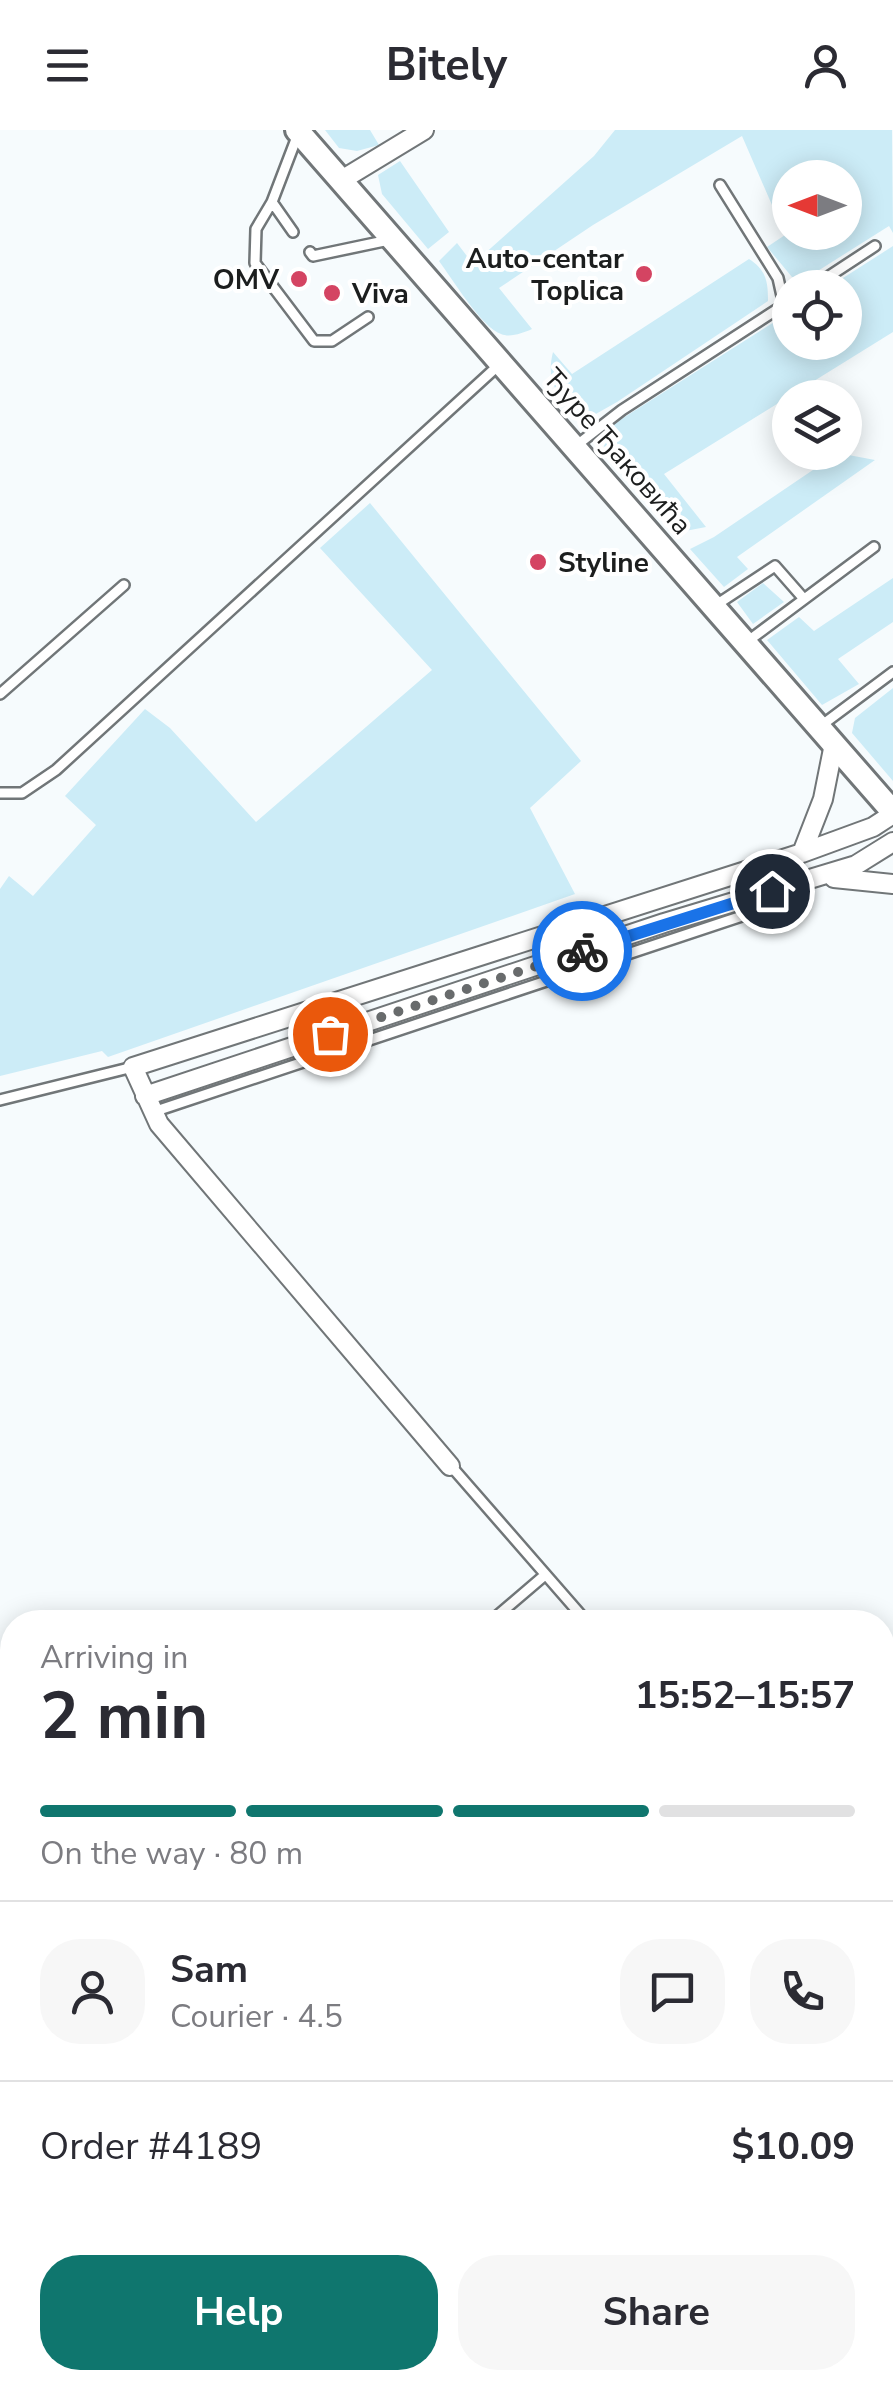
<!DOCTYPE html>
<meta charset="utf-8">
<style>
:root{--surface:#fff;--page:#f7f7f7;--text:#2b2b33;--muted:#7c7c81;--line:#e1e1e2;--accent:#0f766e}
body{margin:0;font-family:"Nunito Sans",sans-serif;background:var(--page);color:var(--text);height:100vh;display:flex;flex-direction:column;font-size:38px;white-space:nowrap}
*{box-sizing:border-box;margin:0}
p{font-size:32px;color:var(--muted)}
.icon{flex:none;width:55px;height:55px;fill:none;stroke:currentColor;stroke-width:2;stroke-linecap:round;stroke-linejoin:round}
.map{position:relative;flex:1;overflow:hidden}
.details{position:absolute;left:0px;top:1480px;width:895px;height:780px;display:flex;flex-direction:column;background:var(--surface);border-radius:40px 40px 0 0;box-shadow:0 5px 25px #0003}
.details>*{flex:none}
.needle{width:65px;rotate:270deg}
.tools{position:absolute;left:772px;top:30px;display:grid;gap:20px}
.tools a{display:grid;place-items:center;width:90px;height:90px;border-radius:50%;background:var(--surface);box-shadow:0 5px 25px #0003;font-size:50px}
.pin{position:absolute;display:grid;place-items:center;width:85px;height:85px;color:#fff;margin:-42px;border:5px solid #fff;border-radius:50%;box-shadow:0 2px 10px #0007}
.courier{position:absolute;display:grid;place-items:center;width:100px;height:100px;margin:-50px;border:8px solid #1a73e8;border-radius:50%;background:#fff;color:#222;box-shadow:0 2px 12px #0007}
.overview em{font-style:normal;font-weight:700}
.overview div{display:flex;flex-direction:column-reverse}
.overview{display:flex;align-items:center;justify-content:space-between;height:170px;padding:0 40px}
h1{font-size:65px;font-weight:700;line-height:75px}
.bar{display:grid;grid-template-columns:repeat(4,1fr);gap:15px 10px;align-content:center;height:120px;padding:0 40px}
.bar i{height:12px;border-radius:8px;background:var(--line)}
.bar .on{background:var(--accent)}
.bar p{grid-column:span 4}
.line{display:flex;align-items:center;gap:25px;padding:0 40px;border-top:2px solid var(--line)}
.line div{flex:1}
.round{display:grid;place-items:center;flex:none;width:105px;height:105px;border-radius:40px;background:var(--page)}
.action{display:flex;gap:20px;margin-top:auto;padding:20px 40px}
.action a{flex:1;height:115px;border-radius:40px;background:var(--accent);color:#fff;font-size:40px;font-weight:700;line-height:115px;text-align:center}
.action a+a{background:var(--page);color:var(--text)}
header{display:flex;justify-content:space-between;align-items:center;height:130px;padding:0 40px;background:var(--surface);font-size:45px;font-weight:700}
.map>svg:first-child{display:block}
.green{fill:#ccecf7;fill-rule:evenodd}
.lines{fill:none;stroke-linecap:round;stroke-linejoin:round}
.service-casing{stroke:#717678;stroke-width:14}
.minor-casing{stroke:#717678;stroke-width:22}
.tertiary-casing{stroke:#717678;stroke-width:28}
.service{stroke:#fff;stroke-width:9}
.minor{stroke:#fff;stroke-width:18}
.tertiary{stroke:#fff;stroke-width:22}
.done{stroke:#686b6c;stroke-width:10;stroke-dasharray:0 18}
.route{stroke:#1a73e8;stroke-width:12}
.poi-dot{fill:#d44462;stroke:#fff;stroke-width:4}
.labels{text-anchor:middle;stroke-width:8;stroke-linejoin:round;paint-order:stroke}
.poi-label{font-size:28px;font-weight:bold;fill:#1c1e1e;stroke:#fff;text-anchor:end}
.street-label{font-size:28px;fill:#1c1e1e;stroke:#fff}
</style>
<header><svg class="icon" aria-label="menu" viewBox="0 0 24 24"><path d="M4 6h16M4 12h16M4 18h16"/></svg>Bitely<svg class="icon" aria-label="person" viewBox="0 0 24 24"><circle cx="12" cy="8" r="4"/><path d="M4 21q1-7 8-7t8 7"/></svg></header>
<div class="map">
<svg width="893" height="2260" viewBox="0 0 893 2260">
<rect width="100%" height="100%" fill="#f6fbfd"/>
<path class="green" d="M 325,0 L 370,0 L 379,15 L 357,21 L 339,18 Z
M 615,0 L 892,0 L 893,103 L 889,96 L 805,149 L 792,147 L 767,117 L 785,105 L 742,6 L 593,95 L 499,158 L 532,199 C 523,203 510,208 501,204 C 482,198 451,147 439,131 L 457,113 L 473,134 L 594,26 ZM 790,48 L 845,48 L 845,102 L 790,102 Z
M 400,31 L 449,102 L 428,119 L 382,64 L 378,45 Z
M 893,116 L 893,202 L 664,344 L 706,397 L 680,402 L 616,334 L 604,316 L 612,295 L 790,182 L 790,212 L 845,212 L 845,158 L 829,157 Z
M 749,129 C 766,140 768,151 768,171 L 617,272 L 594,285 L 572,284 C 556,262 546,250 553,222 L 572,244 Z
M 838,323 L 875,330 L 737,427 L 748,439 L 724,457 L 690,419 L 714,407 Z
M 370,373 L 581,631 L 530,678 L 575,764 L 108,927 L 102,921 L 0,946 L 0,759 L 9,746 L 33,766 L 96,695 L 65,666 L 145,579 L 170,598 L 256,692 L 432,540 L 320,418 Z
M 893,448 L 893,492 L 838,529 L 859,554 L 822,575 L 767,510 L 799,487 L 814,501 Z
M 763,453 L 784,472 L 753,494 L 737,472 Z
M 893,558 L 893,651 L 852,603 L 855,588 Z"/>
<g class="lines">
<g class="service-casing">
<path id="service" d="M 298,4 L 272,72 L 256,99 L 255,133 L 314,211 L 332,211 L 368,187
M 720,55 L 778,148 L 784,175
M 272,72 L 293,102
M 310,122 L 313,126 L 389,110
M 811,158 L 875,116
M 577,315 L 622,280 L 790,171
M 716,475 L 775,436 L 804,469
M 748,511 L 874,417
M 0,564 L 124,455
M 822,595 L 893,542
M 0,663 L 22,663 L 56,640 L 501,233
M 0,970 L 133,937
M 153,982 L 793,769 L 802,763 L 807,752
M 451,1336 L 587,1492
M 490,1492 L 545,1445
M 882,1831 L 893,1843
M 0,1936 L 12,1950"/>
</g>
<g class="minor-casing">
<path id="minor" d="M 340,51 L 424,0
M 802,723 L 823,669 L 834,614
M 834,748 L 893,754
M 145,966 L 664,793 L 856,735 L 893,712
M 450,1336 L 159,994 L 133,937 L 802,723 L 873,697 L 893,684"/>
</g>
<g class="tertiary-casing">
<path id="tertiary" d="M 297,0 L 893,682"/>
</g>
<use href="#service" class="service"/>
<use href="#minor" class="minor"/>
<use href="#tertiary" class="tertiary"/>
</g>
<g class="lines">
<path class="done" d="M 330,904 L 582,821"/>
<path class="route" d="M 582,821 L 772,761"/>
</g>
<g class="poi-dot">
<circle cx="644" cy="144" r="10"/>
<circle cx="299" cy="149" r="10"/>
<circle cx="332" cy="163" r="10"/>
<circle cx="538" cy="432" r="10"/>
</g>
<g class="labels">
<g class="poi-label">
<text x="624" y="138">Auto-centar<tspan x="624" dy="32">Toplica</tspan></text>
<text x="279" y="159">OMV</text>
<text x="352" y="173" text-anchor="start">Viva</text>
<text x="558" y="442" text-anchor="start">Styline</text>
</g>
<g class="street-label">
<text transform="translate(618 321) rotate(49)" y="10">Ђуре Ђаковића</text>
</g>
</g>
</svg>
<div class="tools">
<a><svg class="needle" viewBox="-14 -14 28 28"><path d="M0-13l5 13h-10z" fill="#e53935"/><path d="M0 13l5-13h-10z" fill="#7c7c81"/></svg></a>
<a><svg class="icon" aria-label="locate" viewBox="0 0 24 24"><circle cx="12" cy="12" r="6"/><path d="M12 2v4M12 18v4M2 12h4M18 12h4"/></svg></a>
<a><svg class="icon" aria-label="layers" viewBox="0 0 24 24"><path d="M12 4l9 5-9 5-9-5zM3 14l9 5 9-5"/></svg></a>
</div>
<div class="pin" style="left:330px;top:904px;background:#ea580c"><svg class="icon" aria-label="bag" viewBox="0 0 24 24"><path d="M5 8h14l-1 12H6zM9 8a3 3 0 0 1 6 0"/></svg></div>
<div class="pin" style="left:772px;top:761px;background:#1f2937"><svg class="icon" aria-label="home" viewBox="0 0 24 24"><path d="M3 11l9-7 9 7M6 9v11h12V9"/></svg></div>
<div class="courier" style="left:582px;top:821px"><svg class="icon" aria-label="bike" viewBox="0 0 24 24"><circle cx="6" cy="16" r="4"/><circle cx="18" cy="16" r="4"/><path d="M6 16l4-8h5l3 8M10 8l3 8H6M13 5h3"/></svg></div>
<section class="details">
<div class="overview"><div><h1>2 min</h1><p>Arriving in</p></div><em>15:52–15:57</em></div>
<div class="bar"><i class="on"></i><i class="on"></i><i class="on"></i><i></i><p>On the way · 80 m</p></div>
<div class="line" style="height:180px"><a class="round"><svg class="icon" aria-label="person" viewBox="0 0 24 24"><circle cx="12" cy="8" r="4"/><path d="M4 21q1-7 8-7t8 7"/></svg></a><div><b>Sam</b><p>Courier · 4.5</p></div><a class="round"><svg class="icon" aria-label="chat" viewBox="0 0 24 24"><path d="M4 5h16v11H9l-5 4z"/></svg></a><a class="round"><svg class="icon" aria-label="phone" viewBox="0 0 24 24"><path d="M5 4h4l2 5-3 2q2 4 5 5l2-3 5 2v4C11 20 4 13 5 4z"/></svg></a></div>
<div class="line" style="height:130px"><div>Order #4189</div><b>$10.09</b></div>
<div class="action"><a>Help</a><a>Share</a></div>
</section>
</div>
